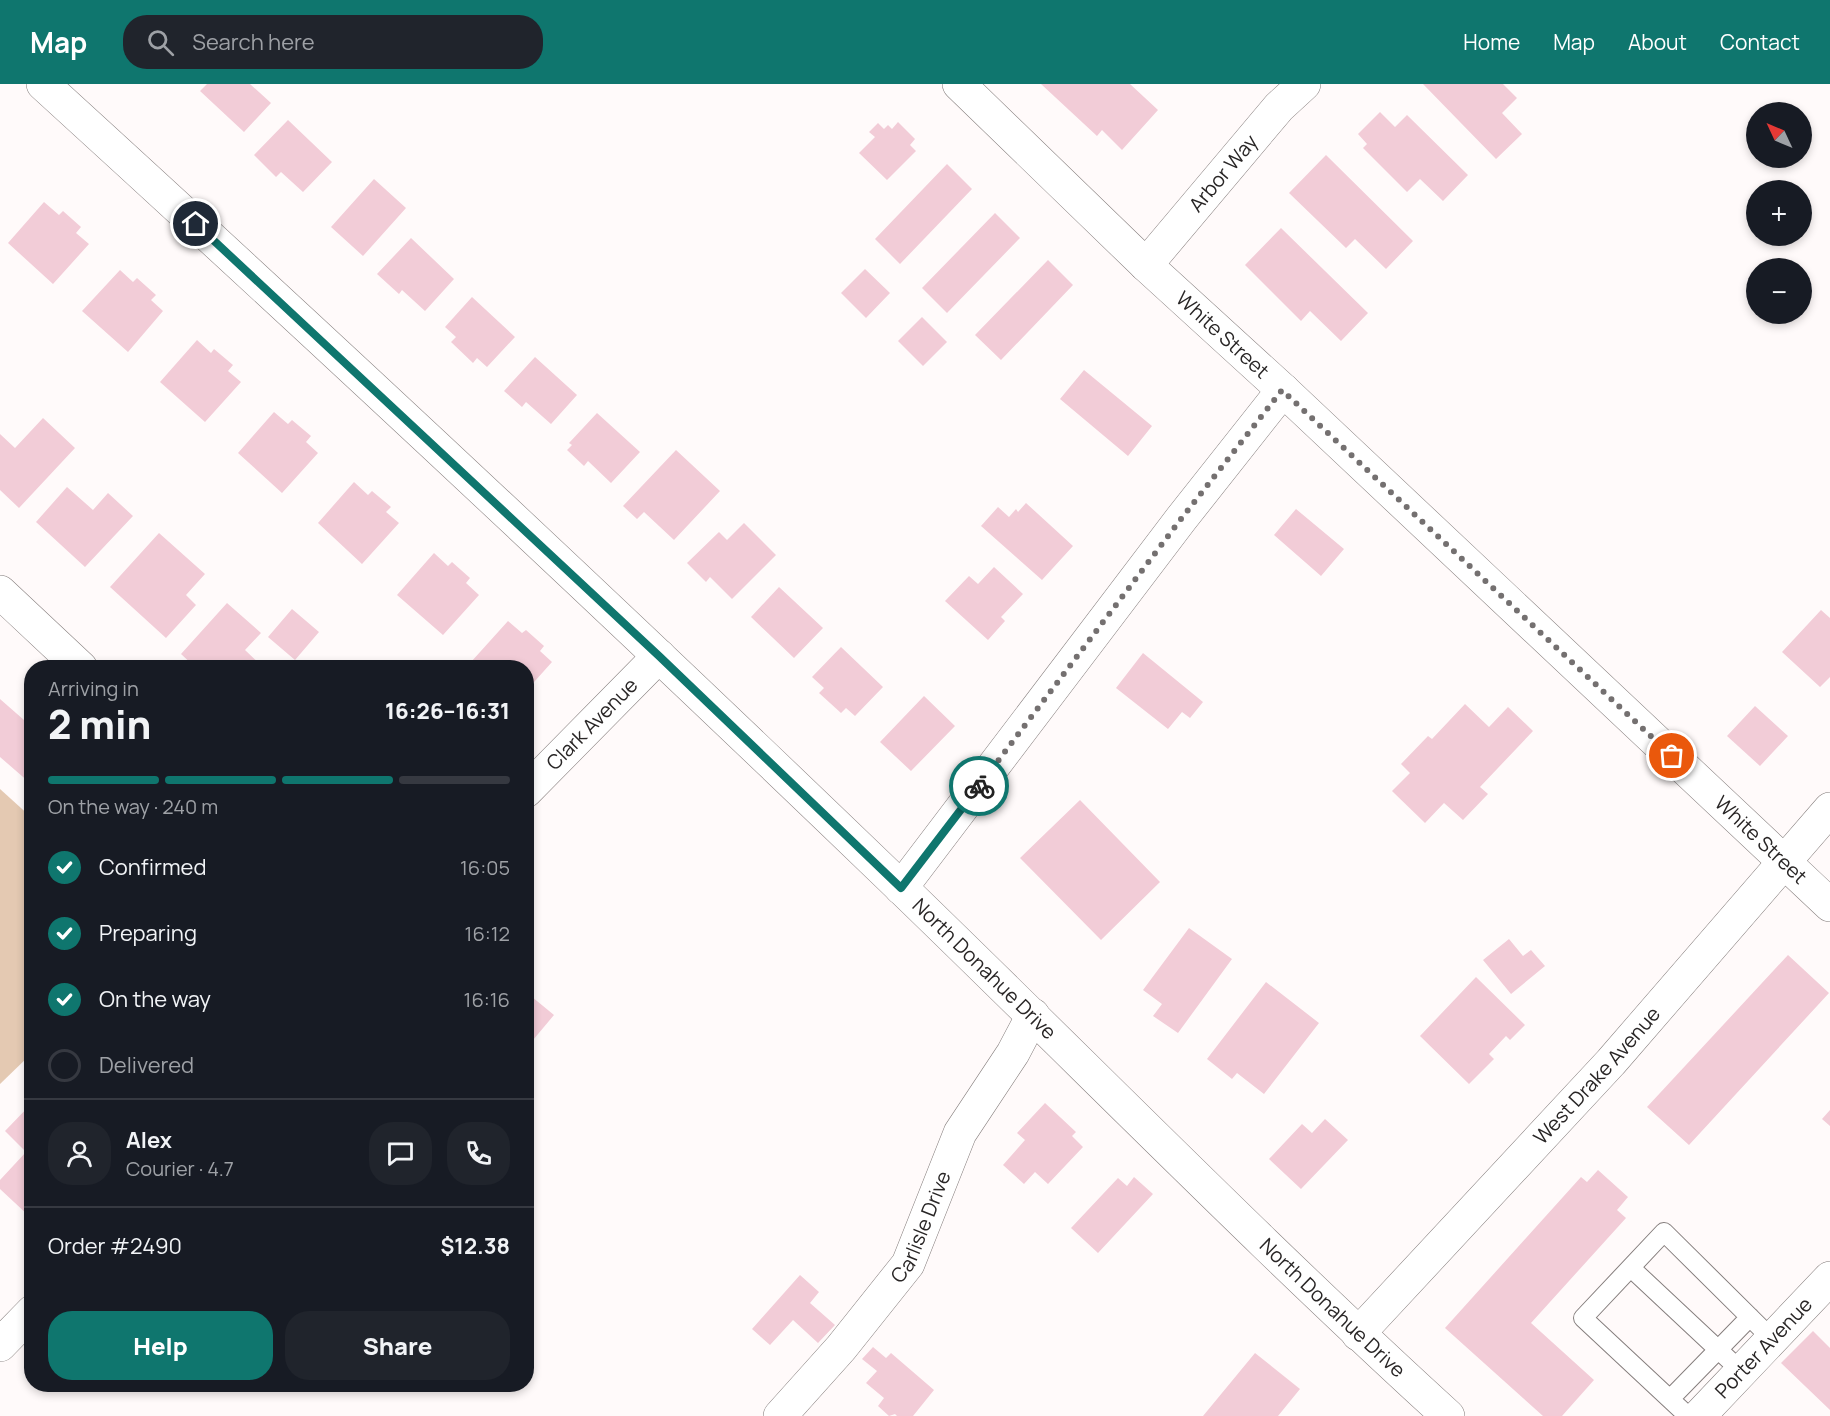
<!DOCTYPE html>
<meta charset="utf-8">
<style>
:root{--surface:#171b24;--page:#20242c;--text:#f1f3f6;--muted:#9ea1a6;--line:#363941;--accent:#0f766e}
body{margin:0;font-family:Manrope,sans-serif;background:var(--page);color:var(--text);height:100vh;display:flex;flex-direction:column;font-size:22px;white-space:nowrap}
*{box-sizing:border-box;margin:0}
p{font-size:20px;color:var(--muted)}
.icon{flex:none;width:33px;height:33px;fill:none;stroke:currentColor;stroke-width:2;stroke-linecap:round;stroke-linejoin:round}
.map{position:relative;flex:1;overflow:hidden}
.details{position:absolute;left:24px;top:576px;width:510px;height:732px;display:flex;flex-direction:column;background:var(--surface);border-radius:24px;box-shadow:0 3px 9px #0003}
.details>*{flex:none}
.needle{width:39px;rotate:314deg}
.fabs{position:absolute;left:1746px;top:18px;display:grid;gap:12px}
.fabs a{display:grid;place-items:center;width:66px;height:66px;border-radius:50%;background:var(--surface);box-shadow:0 3px 9px #0003;font-size:30px}
.pin{position:absolute;display:grid;place-items:center;width:51px;height:51px;color:#fff;margin:-26px;border:3px solid #fff;border-radius:50%;box-shadow:0 2px 6px #0007}
.courier{position:absolute;display:grid;place-items:center;width:60px;height:60px;margin:-30px;border:4px solid #0f766e;border-radius:50%;background:#fff;color:#222;box-shadow:0 2px 8px #0007}
.head em{font-style:normal;font-weight:800}
.head div{display:flex;flex-direction:column-reverse}
.head{display:flex;align-items:center;justify-content:space-between;height:102px;padding:0 24px}
h1{font-size:39px;font-weight:800;line-height:45px}
.bar{display:grid;grid-template-columns:repeat(4,1fr);gap:9px 6px;align-content:center;height:72px;padding:0 24px}
.bar i{height:8px;border-radius:4px;background:var(--line)}
.bar .current{background:var(--accent)}
.bar p{grid-column:span 4}
.line{display:flex;align-items:center;gap:15px;padding:0 24px;border-top:2px solid var(--line)}
.line div{flex:1}
.round{display:grid;place-items:center;flex:none;width:63px;height:63px;border-radius:24px;background:var(--page)}
ol{padding:0 24px;list-style:none}
li{display:flex;align-items:center;gap:18px;height:66px}
li p{margin-inline-start:auto}
li .icon{padding:6px;border-radius:50%;background:var(--accent);color:#fff;stroke-width:4}
li:last-child{color:var(--muted)}
li i{width:33px;height:33px;border:3px solid var(--line);border-radius:50%}
.cta{display:flex;gap:12px;margin-top:auto;padding:12px 24px}
.cta a{flex:1;height:69px;border-radius:24px;background:var(--accent);color:#fff;font-size:24px;font-weight:800;line-height:69px;text-align:center}
.cta a+a{background:var(--page);color:var(--text)}
header{display:flex;align-items:center;gap:36px;box-sizing:border-box;height:84px;padding:0 30px;background:var(--accent);color:#fff}
header strong{font-size:28px}
nav{display:flex;gap:33px;margin-inline-start:auto;font-size:21px}
.search{width:420px;height:54px;background:var(--page);display:flex;align-items:center;gap:15px;box-sizing:border-box;padding:0 21px;border-radius:24px;color:var(--muted);font-size:22px}
.map>svg:first-child{display:block}
.green{fill:#e4c9b2}
.building{fill:#f2ccd7}
.lines{fill:none;stroke-linecap:round;stroke-linejoin:round}
.service-casing{stroke:#857e7d;stroke-width:20}
.minor-casing{stroke:#857e7d;stroke-width:34}
.tertiary-casing{stroke:#857e7d;stroke-width:34}
.service{stroke:#fff;stroke-width:18}
.minor{stroke:#fff;stroke-width:33}
.tertiary{stroke:#fff;stroke-width:33}
.done{stroke:#747070;stroke-width:6;stroke-dasharray:0 10.8}
.route{stroke:#0f766e;stroke-width:8}
.labels{text-anchor:middle;stroke-width:4.5;stroke-linejoin:round;paint-order:stroke}
.street-label{font-size:20px;fill:#292626;stroke:#fff}
</style>
<header>
<strong>Map</strong>
<div class="search"><svg class="icon" aria-label="search" viewBox="0 0 24 24"><circle cx="10" cy="10" r="6"/><path d="M15 15l6 6"/></svg>Search here</div>
<nav><a>Home</a><a>Map</a><a>About</a><a>Contact</a></nav>
</header>
<div class="map">
<svg width="1830" height="1332" viewBox="0 0 1830 1332">
<rect width="100%" height="100%" fill="#fffafa"/>
<path class="green" d="M 0,705 L 32,734 L 31,970 L 0,1000 Z"/>
<path class="building" d="M 207,0 L 250,0 L 271,19 L 244,48 L 200,7 Z
M 1041,0 L 1130,0 L 1158,26 L 1122,66 L 1102,46 L 1097,52 Z
M 1423,0 L 1503,0 L 1517,14 L 1502,29 L 1522,50 L 1496,75 Z
M 1380,28 L 1395,43 L 1407,31 L 1468,91 L 1443,117 L 1420,95 L 1407,108 L 1363,64 L 1367,60 L 1358,50 Z
M 288,36 L 332,78 L 303,108 L 281,88 L 276,93 L 254,71 Z
M 898,38 L 915,55 L 910,61 L 916,67 L 887,96 L 859,69 L 875,53 L 869,48 L 878,39 L 884,45 L 888,41 L 892,45 Z
M 1326,71 L 1413,157 L 1386,185 L 1355,155 L 1346,164 L 1289,109 Z
M 947,80 L 972,105 L 900,180 L 875,155 Z
M 374,95 L 406,124 L 363,172 L 331,143 Z
M 44,118 L 59,131 L 63,127 L 81,143 L 76,149 L 89,160 L 53,200 L 8,159 Z
M 995,129 L 1020,154 L 947,229 L 922,204 Z
M 1281,144 L 1368,229 L 1341,257 L 1310,227 L 1301,237 L 1245,181 Z
M 411,154 L 454,195 L 425,227 L 402,206 L 399,210 L 377,190 Z
M 1048,176 L 1073,201 L 1001,276 L 975,251 Z
M 865,185 L 890,209 L 866,234 L 841,209 Z
M 120,186 L 133,198 L 137,194 L 156,211 L 151,216 L 163,227 L 128,268 L 82,227 Z
M 472,213 L 515,253 L 487,283 L 477,274 L 473,279 L 451,258 L 456,253 L 445,243 Z
M 922,233 L 947,258 L 923,282 L 898,257 Z
M 197,256 L 211,269 L 214,265 L 233,281 L 228,287 L 241,298 L 205,338 L 160,298 Z
M 535,273 L 577,311 L 551,340 L 526,318 L 522,323 L 504,307 Z
M 1084,286 L 1152,342 L 1128,372 L 1060,315 Z
M 274,328 L 288,340 L 292,336 L 311,352 L 306,358 L 318,369 L 282,409 L 238,369 Z
M 597,329 L 640,368 L 611,399 L 588,377 L 584,382 L 567,366 L 572,361 L 569,359 Z
M 43,334 L 75,364 L 19,424 L 0,406 L 0,350 L 15,364 Z
M 676,366 L 720,407 L 674,456 L 644,428 L 637,435 L 623,422 Z
M 354,398 L 368,411 L 372,407 L 391,423 L 386,428 L 399,439 L 362,480 L 318,439 Z
M 67,403 L 93,426 L 108,409 L 133,432 L 85,483 L 36,438 Z
M 1026,419 L 1073,462 L 1042,496 L 981,442 L 998,423 L 1009,433 L 1016,425 L 1018,428 Z
M 1296,425 L 1344,465 L 1321,492 L 1274,451 Z
M 744,439 L 776,471 L 732,515 L 710,493 L 706,498 L 687,479 L 719,448 L 727,456 Z
M 159,449 L 205,490 L 186,511 L 196,521 L 166,554 L 110,503 Z
M 434,469 L 448,482 L 452,478 L 470,494 L 466,499 L 479,511 L 443,551 L 397,511 Z
M 994,483 L 1023,510 L 1001,533 L 1005,537 L 988,556 L 945,517 L 969,492 L 978,500 Z
M 779,503 L 823,544 L 794,574 L 751,533 Z
M 227,519 L 261,549 L 245,566 L 264,584 L 196,584 L 181,570 Z
M 292,525 L 319,548 L 295,576 L 268,553 Z
M 1821,526 L 1830,534 L 1830,593 L 1820,603 L 1782,568 Z
M 508,537 L 522,549 L 526,546 L 544,562 L 540,567 L 552,578 L 526,607 L 526,584 L 477,584 L 471,578 Z
M 841,563 L 883,603 L 855,632 L 846,624 L 841,629 L 819,609 L 824,604 L 812,593 Z
M 1143,569 L 1203,618 L 1190,634 L 1182,628 L 1168,645 L 1116,604 Z
M 924,612 L 955,642 L 911,687 L 880,658 Z
M 0,615 L 32,643 L 32,697 L 30,699 L 0,673 Z
M 1465,620 L 1489,643 L 1508,623 L 1533,647 L 1480,703 L 1488,710 L 1463,736 L 1444,719 L 1425,739 L 1392,707 L 1410,689 L 1401,680 L 1428,652 L 1432,655 Z
M 1755,622 L 1788,652 L 1760,682 L 1727,652 Z
M 1080,716 L 1160,798 L 1101,856 L 1020,774 Z
M 1189,844 L 1232,875 L 1178,949 L 1153,932 L 1162,920 L 1143,906 Z
M 1509,855 L 1523,872 L 1531,866 L 1545,882 L 1511,910 L 1483,876 Z
M 1788,871 L 1829,909 L 1689,1061 L 1647,1023 Z
M 1476,893 L 1525,941 L 1510,956 L 1506,952 L 1489,970 L 1494,975 L 1469,1000 L 1420,952 Z
M 1266,898 L 1319,939 L 1264,1010 L 1237,989 L 1232,995 L 1207,975 Z
M 526,908 L 554,931 L 528,962 L 526,960 Z
M 32,1019 L 32,1130 L 29,1132 L 0,1105 L 0,1096 L 26,1068 L 5,1047 Z
M 1045,1019 L 1076,1048 L 1072,1052 L 1083,1063 L 1048,1100 L 1035,1088 L 1024,1100 L 1003,1081 L 1025,1056 L 1017,1049 Z
M 1830,1026 L 1830,1042 L 1822,1035 Z
M 1325,1035 L 1348,1056 L 1301,1105 L 1269,1075 L 1302,1040 L 1312,1049 Z
M 1598,1086 L 1628,1113 L 1617,1126 L 1626,1134 L 1531,1239 L 1594,1296 L 1562,1332 L 1543,1332 L 1445,1244 L 1581,1093 L 1587,1098 Z
M 1134,1093 L 1153,1110 L 1098,1169 L 1071,1144 L 1118,1094 L 1127,1102 Z
M 800,1191 L 819,1208 L 810,1219 L 835,1241 L 818,1259 L 793,1236 L 770,1261 L 752,1245 Z
M 1813,1247 L 1830,1264 L 1830,1326 L 1781,1279 Z
M 873,1263 L 886,1274 L 891,1269 L 934,1306 L 913,1332 L 897,1332 L 895,1330 L 889,1332 L 878,1322 L 884,1314 L 866,1299 L 877,1287 L 862,1275 Z
M 1255,1269 L 1300,1305 L 1278,1332 L 1203,1332 Z"/>
<g class="lines">
<g class="service-casing">
<path id="service" d="M 1631,1184 L 1741,1287
M 1670,1315 L 1750,1233
M 1688,1332 L 1583,1234 L 1664,1148 L 1772,1255"/>
</g>
<g class="minor-casing">
<g id="minor">
<path id="s1" d="M 959,0 L 1146,181 L 1283,306 L 1830,821"/>
<path id="s2" d="M 1146,181 L 1279,23 L 1304,0"/>
<path d="M 0,508 L 81,584"/>
<path id="s3" d="M 526,707 L 659,572"/>
<path d="M 901,804 L 1181,435 L 1283,306"/>
<path d="M 0,1261 L 32,1228"/>
<path id="s4" d="M 780,1332 L 841,1264 L 908,1180 L 960,1049 L 1013,969 L 1033,931"/>
<path id="s5" d="M 1699,1332 L 1830,1194"/>
</g>
</g>
<g class="tertiary-casing">
<g id="tertiary">
<path id="s6" d="M 43,0 C 328,260 610,523 888,791 C 1075,971 1256,1157 1448,1332"/>
<path id="s7" d="M 1358,1250 L 1611,978 L 1830,725"/>
</g>
</g>
<use href="#service" class="service"/>
<use href="#minor" class="minor"/>
<use href="#tertiary" class="tertiary"/>
</g>
<g class="lines">
<path class="done" d="M 979,702 L 1181,435 L 1282,306 L 1672,672"/>
<path class="route" d="M 196,140 L 659,572 L 901,804 L 979,702"/>
</g>
<g class="labels">
<g class="street-label">
<text dy="7" stroke="none"><textPath href="#s2" startOffset="120">Arbor Way</textPath></text>
<text dy="7" stroke="none"><textPath href="#s1" startOffset="364">White Street</textPath></text>
<text dy="7" stroke="none"><textPath href="#s3" startOffset="94">Clark Avenue</textPath></text>
<text dy="7" stroke="none"><textPath href="#s1" startOffset="1102">White Street</textPath></text>
<text dy="7" stroke="none"><textPath href="#s6" startOffset="1292">North Donahue Drive</textPath></text>
<text dy="7" stroke="none"><textPath href="#s7" startOffset="352">West Drake Avenue</textPath></text>
<text dy="7" stroke="none"><textPath href="#s4" startOffset="238">Carlisle Drive</textPath></text>
<text dy="7" stroke="none"><textPath href="#s6" startOffset="1778">North Donahue Drive</textPath></text>
<text dy="7" stroke="none"><textPath href="#s5" startOffset="94">Porter Avenue</textPath></text>
</g>
</g>
</svg>
<div class="fabs">
<a><svg class="needle" viewBox="-14 -14 28 28"><path d="M0-13l5 13h-10z" fill="#e53935"/><path d="M0 13l5-13h-10z" fill="#9ea1a6"/></svg></a>
<a>+</a>
<a>−</a>
</div>
<div class="pin" style="left:1672px;top:672px;background:#ea580c"><svg class="icon" aria-label="bag" viewBox="0 0 24 24"><path d="M5 8h14l-1 12H6zM9 8a3 3 0 0 1 6 0"/></svg></div>
<div class="pin" style="left:196px;top:140px;background:#1f2937"><svg class="icon" aria-label="home" viewBox="0 0 24 24"><path d="M3 11l9-7 9 7M6 9v11h12V9"/></svg></div>
<div class="courier" style="left:979px;top:702px"><svg class="icon" aria-label="bike" viewBox="0 0 24 24"><circle cx="6" cy="16" r="4"/><circle cx="18" cy="16" r="4"/><path d="M6 16l4-8h5l3 8M10 8l3 8H6M13 5h3"/></svg></div>
<section class="details">
<div class="head"><div><h1>2 min</h1><p>Arriving in</p></div><em>16:26–16:31</em></div>
<div class="bar"><i class="current"></i><i class="current"></i><i class="current"></i><i></i><p>On the way · 240 m</p></div>
<ol>
<li><svg class="icon" aria-label="check" viewBox="0 0 24 24"><path d="M5 12l5 5 9-10"/></svg>Confirmed<p>16:05</p></li>
<li><svg class="icon" aria-label="check" viewBox="0 0 24 24"><path d="M5 12l5 5 9-10"/></svg>Preparing<p>16:12</p></li>
<li><svg class="icon" aria-label="check" viewBox="0 0 24 24"><path d="M5 12l5 5 9-10"/></svg>On the way<p>16:16</p></li>
<li><i></i>Delivered</li>
</ol>
<div class="line" style="height:108px"><a class="round"><svg class="icon" aria-label="person" viewBox="0 0 24 24"><circle cx="12" cy="8" r="4"/><path d="M4 21q1-7 8-7t8 7"/></svg></a><div><b>Alex</b><p>Courier · 4.7</p></div><a class="round"><svg class="icon" aria-label="chat" viewBox="0 0 24 24"><path d="M4 5h16v11H9l-5 4z"/></svg></a><a class="round"><svg class="icon" aria-label="phone" viewBox="0 0 24 24"><path d="M5 4h4l2 5-3 2q2 4 5 5l2-3 5 2v4C11 20 4 13 5 4z"/></svg></a></div>
<div class="line" style="height:78px"><div>Order #2490</div><b>$12.38</b></div>
<div class="cta"><a>Help</a><a>Share</a></div>
</section>
</div>
